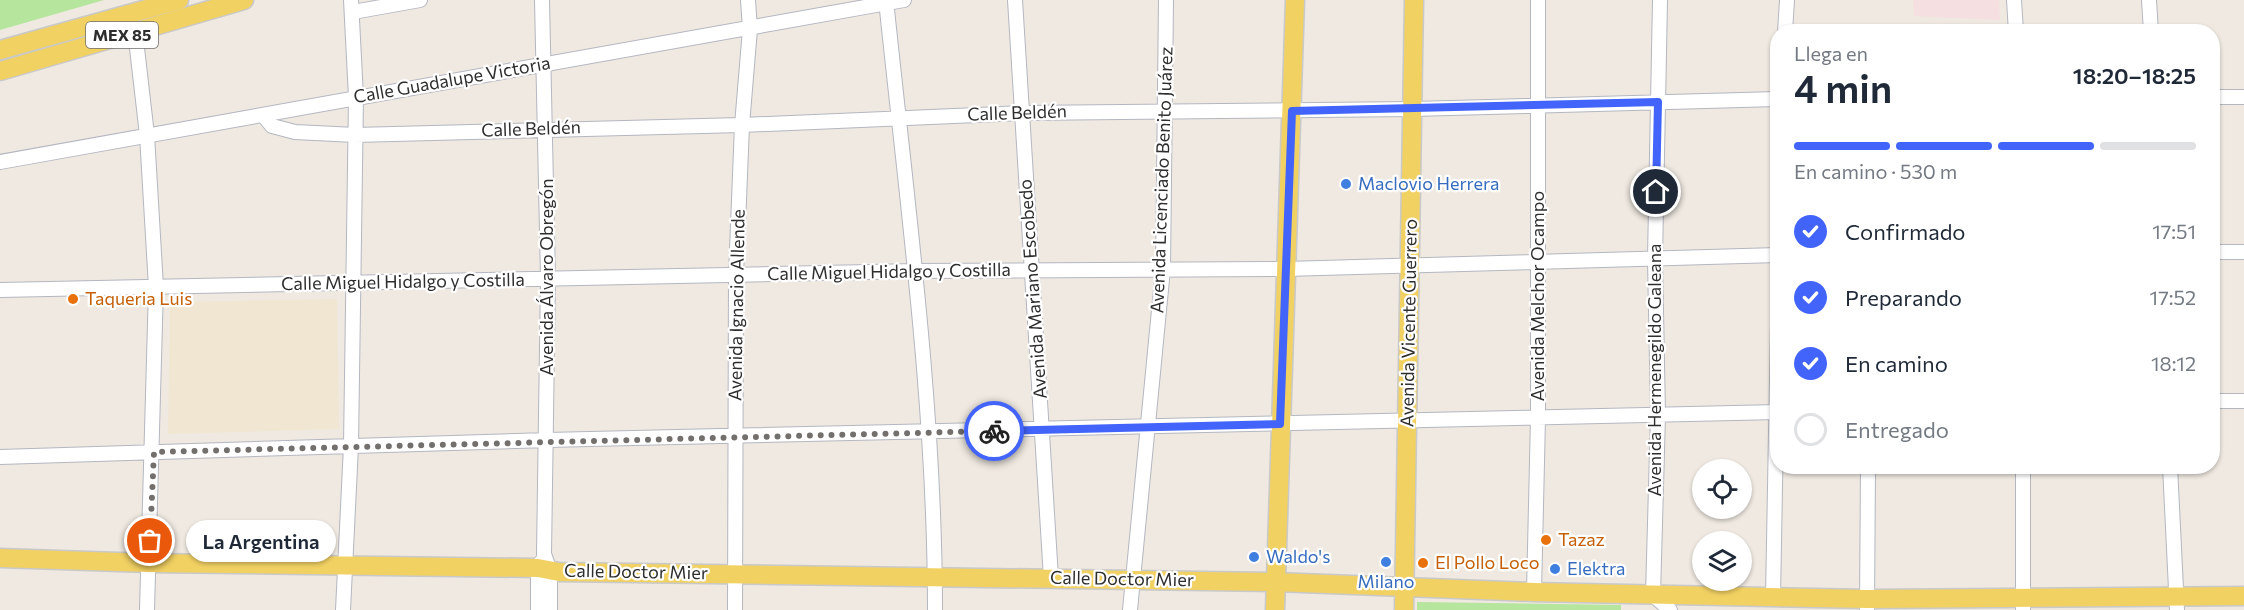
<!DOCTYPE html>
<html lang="es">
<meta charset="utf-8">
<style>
:root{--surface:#fff;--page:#f2f2f3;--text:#1f2937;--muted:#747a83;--line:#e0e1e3;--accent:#4264fb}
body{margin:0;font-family:Commissioner,sans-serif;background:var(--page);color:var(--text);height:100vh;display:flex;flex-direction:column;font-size:22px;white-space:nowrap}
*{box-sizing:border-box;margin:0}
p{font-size:20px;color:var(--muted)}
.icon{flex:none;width:33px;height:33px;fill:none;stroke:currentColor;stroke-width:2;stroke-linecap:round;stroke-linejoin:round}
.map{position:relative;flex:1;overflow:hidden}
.panel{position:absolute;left:1770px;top:24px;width:450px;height:450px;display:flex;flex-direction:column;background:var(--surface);border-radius:24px;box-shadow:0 2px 4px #0004}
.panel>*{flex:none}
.tools{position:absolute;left:1692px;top:459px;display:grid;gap:12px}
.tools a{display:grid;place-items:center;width:60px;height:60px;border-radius:50%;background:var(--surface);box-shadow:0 2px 4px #0004;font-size:30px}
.pin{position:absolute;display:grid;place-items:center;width:51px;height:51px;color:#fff;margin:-26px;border:3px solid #fff;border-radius:50%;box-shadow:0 2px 6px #0007}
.courier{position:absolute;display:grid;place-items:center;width:60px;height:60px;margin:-30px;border:4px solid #4264fb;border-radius:50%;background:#fff;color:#222;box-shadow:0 2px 8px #0007}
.bubble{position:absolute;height:42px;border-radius:21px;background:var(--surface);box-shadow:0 2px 4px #0004;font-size:20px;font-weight:600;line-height:42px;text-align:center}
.overview em{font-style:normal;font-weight:600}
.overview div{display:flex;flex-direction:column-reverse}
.overview{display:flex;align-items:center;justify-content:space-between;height:102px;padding:0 24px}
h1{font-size:39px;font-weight:600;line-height:45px}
.bar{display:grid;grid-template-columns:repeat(4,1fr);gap:9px 6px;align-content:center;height:72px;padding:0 24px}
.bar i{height:8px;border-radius:4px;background:var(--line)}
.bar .on{background:var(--accent)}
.bar p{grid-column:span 4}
ol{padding:0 24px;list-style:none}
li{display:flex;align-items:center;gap:18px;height:66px}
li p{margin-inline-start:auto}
li .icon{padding:6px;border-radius:50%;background:var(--accent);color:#fff;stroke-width:4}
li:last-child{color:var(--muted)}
li i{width:33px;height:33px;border:3px solid var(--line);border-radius:50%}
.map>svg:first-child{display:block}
.education{fill:#f0e6d1}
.medical{fill:#f5dfe0}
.green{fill:#b6e59e}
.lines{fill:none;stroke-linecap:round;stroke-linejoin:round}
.minor-casing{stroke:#b4b7c1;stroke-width:16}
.major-casing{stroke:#c9c9c9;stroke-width:21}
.minor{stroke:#fff;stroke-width:14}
.major{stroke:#f2d163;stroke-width:18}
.done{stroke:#726f6d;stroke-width:6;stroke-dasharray:0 10.8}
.route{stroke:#4264fb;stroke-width:8}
.shop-dot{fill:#3f7fe0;stroke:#fff;stroke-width:2}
.food-dot{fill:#e8710a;stroke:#fff;stroke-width:2}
.labels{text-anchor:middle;stroke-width:4.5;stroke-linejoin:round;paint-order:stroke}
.shield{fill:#fff;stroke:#6d6d6d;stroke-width:1.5}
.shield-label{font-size:16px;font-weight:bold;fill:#2e2e2e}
.street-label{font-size:18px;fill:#2e2e2e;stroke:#fff}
.shop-label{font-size:18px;fill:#366cbe;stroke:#fff;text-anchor:start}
.food-label{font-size:18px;fill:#c56008;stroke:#fff;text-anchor:start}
</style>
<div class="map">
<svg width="2244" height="610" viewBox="0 0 2244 610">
<rect width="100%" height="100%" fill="#efe9e1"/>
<path class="education" d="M 337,299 L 339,429 L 168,434 L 170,302 Z"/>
<path class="medical" d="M 1913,0 L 1999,0 L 2000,20 L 1914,16 Z"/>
<path class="green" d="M 0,0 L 104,0 L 0,30 Z
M 1417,602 L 1621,605 L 1621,610 L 1417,610 Z"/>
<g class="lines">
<g class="minor-casing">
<path id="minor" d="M 542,0 L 548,278 L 544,554 L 550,571 L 550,610
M 886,0 C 907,203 935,406 935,610
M 1015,0 L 1051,578
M 1660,0 L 1655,259 L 1658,415 L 1653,595 L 1670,610
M 2014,0 L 2016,32
M 2149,0 L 2151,32
M 353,12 L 420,0
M 135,31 L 147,135 L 156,287 L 147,610
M 1785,32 L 1787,0
M 2212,97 L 2244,97
M 263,115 L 272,126 L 295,132 L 355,135 L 742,125 L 1022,113 L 1412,109 L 1778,99
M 0,162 L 904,0
M 2212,252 L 2244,252
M 0,290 L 916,271 L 1285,269 L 1778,255
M 2212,401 L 2244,401
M 0,457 L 547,440 L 1778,412
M 2170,466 L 2177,610
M 1534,592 L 1538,418 L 1538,0
M 1773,597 L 1778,323
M 343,610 L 351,446 L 356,97 L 351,0
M 538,610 L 538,568 L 541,562
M 735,610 L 736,275 L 742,125 L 750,29 L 748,0
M 1130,610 L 1163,269 L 1166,0
M 1867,610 L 1868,466
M 2023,610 L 2023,466"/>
</g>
<g class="major-casing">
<path id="major" d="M 0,50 L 179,0
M 0,71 L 244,0
M 0,558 L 149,563 L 538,568 L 559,572 L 1276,582 L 1534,592 L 1867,599 L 2244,596
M 1275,610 L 1295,0
M 1404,610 L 1414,0"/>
</g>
<use href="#minor" class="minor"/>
<use href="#major" class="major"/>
</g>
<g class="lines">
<path class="done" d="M 150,541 L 154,452 L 994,431"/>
<path class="route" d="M 994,431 L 1280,424 L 1292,111 L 1658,102 L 1656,192"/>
</g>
<g class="shop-dot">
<circle cx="1346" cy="184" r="6"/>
<circle cx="1254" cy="557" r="6"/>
<circle cx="1386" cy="562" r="6"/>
<circle cx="1555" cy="569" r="6"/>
</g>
<g class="food-dot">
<circle cx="73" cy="299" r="6"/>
<circle cx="1546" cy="540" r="6"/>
<circle cx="1423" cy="563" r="6"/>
</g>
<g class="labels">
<rect class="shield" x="86" y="22" width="72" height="26" rx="4.5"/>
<g class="shield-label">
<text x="122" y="41">MEX 85</text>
</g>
<g class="street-label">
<text transform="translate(452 80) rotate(-10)" y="6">Calle Guadalupe Victoria</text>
<text transform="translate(1017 113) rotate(-2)" y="6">Calle Beldén</text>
<text transform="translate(531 129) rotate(-2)" y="6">Calle Beldén</text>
<text transform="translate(1162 180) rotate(-88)" y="6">Avenida Licenciado Benito Juárez</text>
<text transform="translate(889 272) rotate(-1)" y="6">Calle Miguel Hidalgo y Costilla</text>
<text transform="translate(547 277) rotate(-90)" y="6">Avenida Álvaro Obregón</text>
<text transform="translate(403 282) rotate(-1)" y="6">Calle Miguel Hidalgo y Costilla</text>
<text transform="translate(1033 289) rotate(-94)" y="6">Avenida Mariano Escobedo</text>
<text transform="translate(1538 296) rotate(-90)" y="6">Avenida Melchor Ocampo</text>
<text transform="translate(737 305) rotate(-89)" y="6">Avenida Ignacio Allende</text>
<text transform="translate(1409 323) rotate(-89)" y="6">Avenida Vicente Guerrero</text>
<text transform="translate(1655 370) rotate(-90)" y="6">Avenida Hermenegildo Galeana</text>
<text transform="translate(636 572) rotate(1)" y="6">Calle Doctor Mier</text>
<text transform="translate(1122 579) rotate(1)" y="6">Calle Doctor Mier</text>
</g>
<g class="shop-label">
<text x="1358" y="190">Maclovio Herrera</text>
<text x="1266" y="563">Waldo's</text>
<text x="1567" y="575">Elektra</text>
<text x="1386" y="588" text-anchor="middle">Milano</text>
</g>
<g class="food-label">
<text x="85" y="305">Taqueria Luis</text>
<text x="1558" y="546">Tazaz</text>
<text x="1435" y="569">El Pollo Loco</text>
</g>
</g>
</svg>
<div class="tools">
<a><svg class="icon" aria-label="locate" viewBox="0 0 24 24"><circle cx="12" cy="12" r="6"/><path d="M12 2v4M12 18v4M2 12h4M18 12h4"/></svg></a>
<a><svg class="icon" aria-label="layers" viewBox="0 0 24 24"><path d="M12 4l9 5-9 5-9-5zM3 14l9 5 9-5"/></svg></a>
</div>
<div class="pin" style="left:150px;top:541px;background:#ea580c"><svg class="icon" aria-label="bag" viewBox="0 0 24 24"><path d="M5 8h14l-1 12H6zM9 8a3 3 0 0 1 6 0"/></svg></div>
<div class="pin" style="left:1656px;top:192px;background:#1f2937"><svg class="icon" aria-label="home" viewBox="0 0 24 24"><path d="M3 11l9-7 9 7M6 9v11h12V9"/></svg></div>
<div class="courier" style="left:994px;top:431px"><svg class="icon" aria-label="bike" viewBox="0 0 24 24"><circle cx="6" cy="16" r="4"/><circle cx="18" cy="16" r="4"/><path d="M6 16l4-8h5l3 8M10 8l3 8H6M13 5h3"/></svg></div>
<div class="bubble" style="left:186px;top:520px;width:150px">La Argentina</div>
<section class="panel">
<div class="overview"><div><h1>4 min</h1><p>Llega en</p></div><em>18:20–18:25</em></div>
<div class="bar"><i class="on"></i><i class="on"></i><i class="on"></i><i></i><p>En camino · 530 m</p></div>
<ol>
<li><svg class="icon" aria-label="check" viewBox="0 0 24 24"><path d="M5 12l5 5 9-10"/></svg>Confirmado<p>17:51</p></li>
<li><svg class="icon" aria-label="check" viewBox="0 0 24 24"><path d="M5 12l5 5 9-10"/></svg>Preparando<p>17:52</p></li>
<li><svg class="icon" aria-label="check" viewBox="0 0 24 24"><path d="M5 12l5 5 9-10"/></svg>En camino<p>18:12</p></li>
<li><i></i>Entregado</li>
</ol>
</section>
</div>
